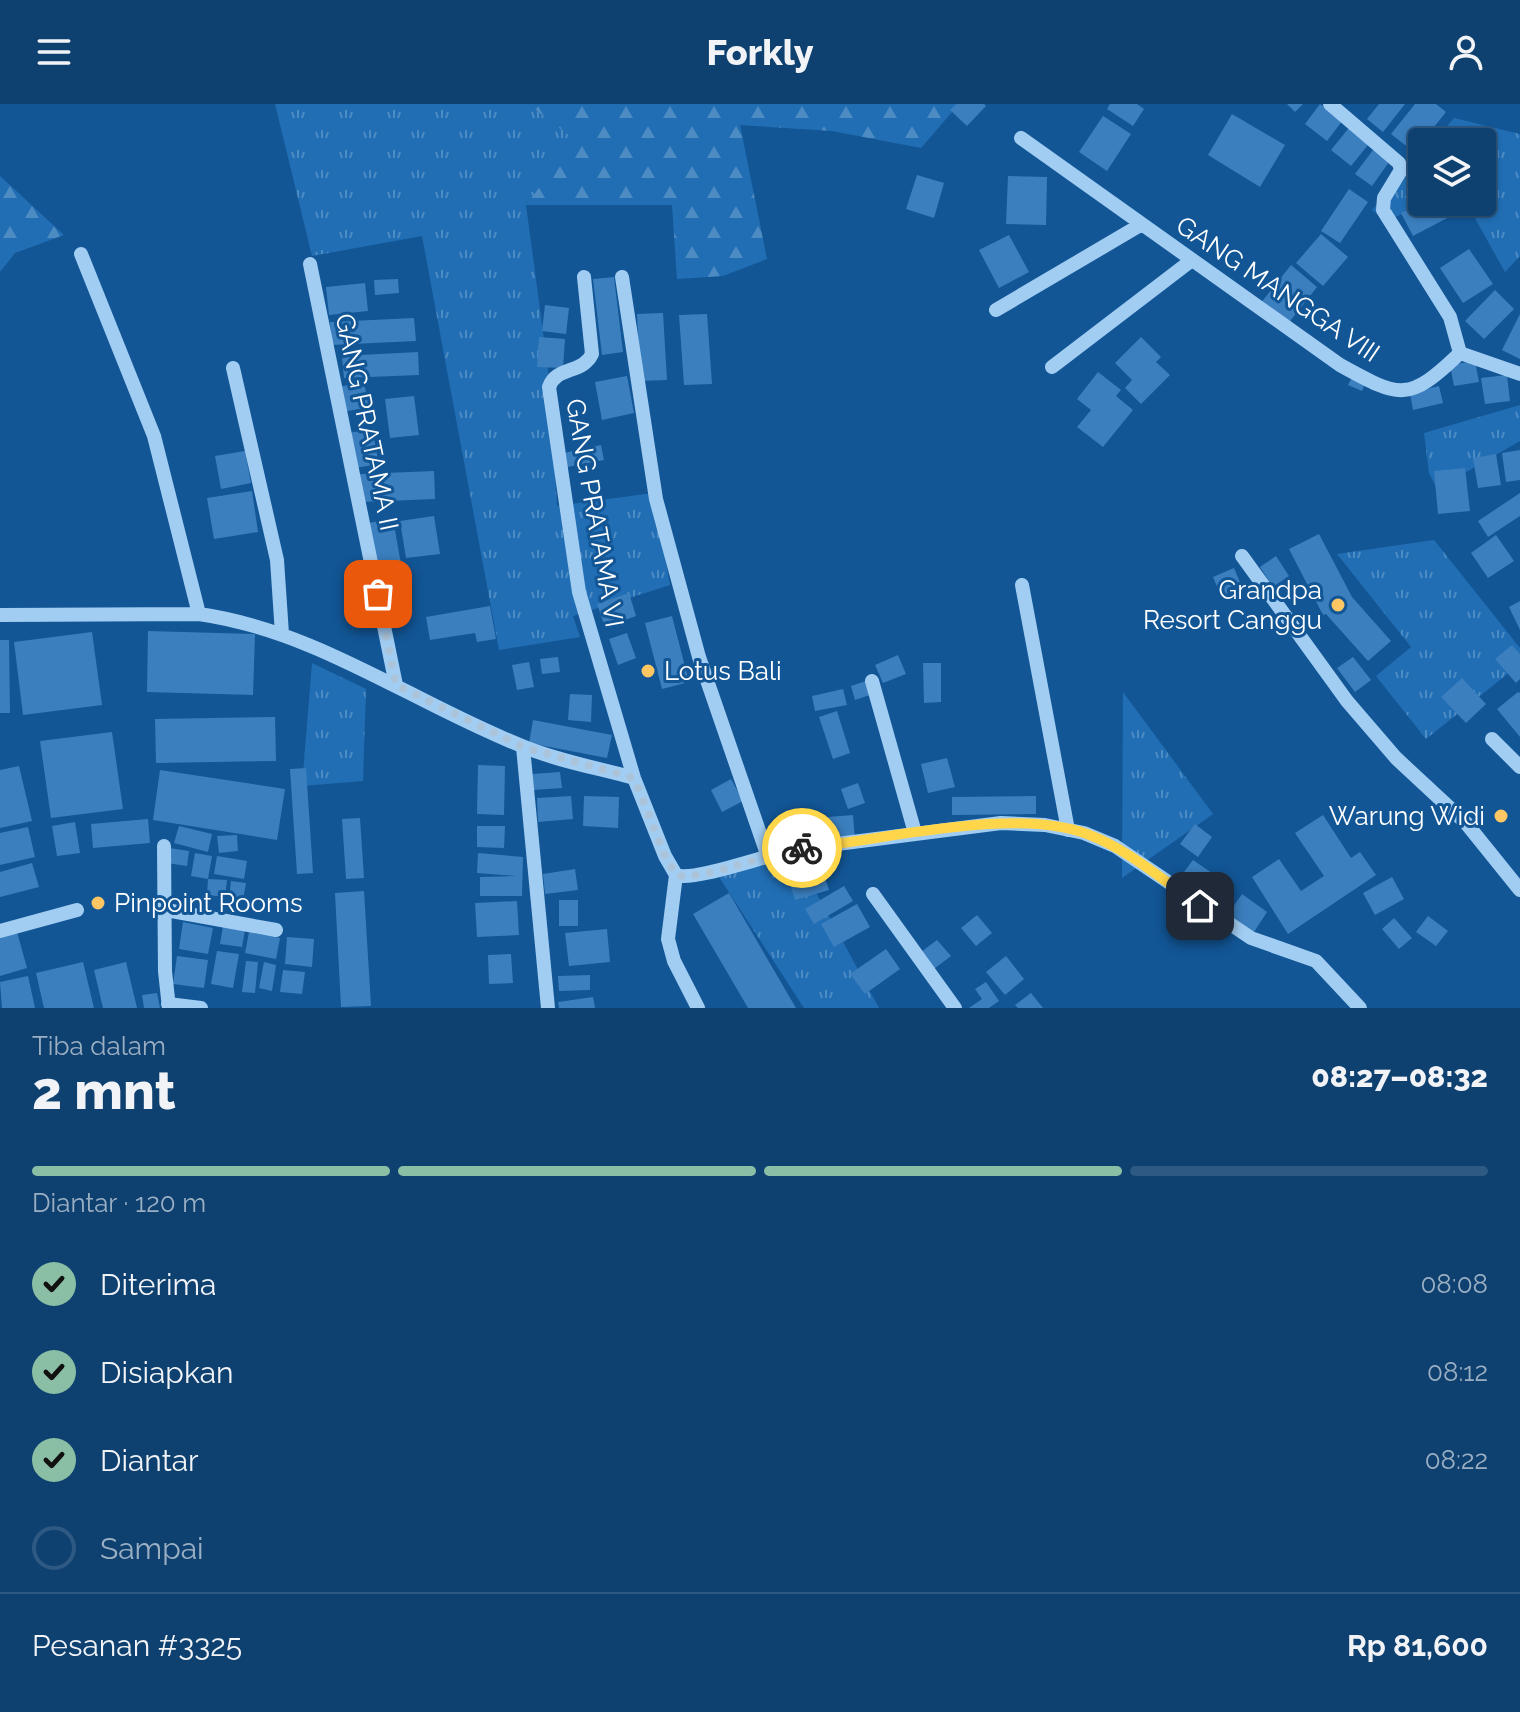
<!DOCTYPE html>
<html lang="id">
<meta charset="utf-8">
<style>
:root{--surface:#0e4070;--page:#174775;--text:#f1f3f6;--muted:#9bafc3;--line:#2e5983;--accent:#8abfa5}
body{margin:0;font-family:Raleway,sans-serif;background:var(--page);color:var(--text);height:100vh;display:flex;flex-direction:column;font-size:30px;white-space:nowrap}
*{box-sizing:border-box;margin:0}
p{font-size:26px;color:var(--muted)}
.icon{flex:none;width:44px;height:44px;fill:none;stroke:currentColor;stroke-width:2;stroke-linecap:round;stroke-linejoin:round}
.map{position:relative;height:904px;overflow:hidden}
.side{display:flex;flex-direction:column;background:var(--surface);flex:1}
.side>*{flex:none}
.buttons{position:absolute;left:1408px;top:24px;display:grid;gap:16px}
.buttons a{display:grid;place-items:center;width:88px;height:88px;border-radius:8px;background:var(--surface);box-shadow:0 2px 6px #0004,0 0 0 2px var(--line);font-size:40px}
.pin{position:absolute;display:grid;place-items:center;width:68px;height:68px;color:#fff;margin:-34px;border-radius:16px;box-shadow:0 4px 12px #0006}
.courier{position:absolute;display:grid;place-items:center;width:80px;height:80px;margin:-40px;border:6px solid #ffd54a;border-radius:50%;background:#fff;color:#222;box-shadow:0 2px 10px #0007}
.overview em{font-style:normal;font-weight:800}
.overview div{display:flex;flex-direction:column-reverse}
.overview{display:flex;align-items:center;justify-content:space-between;height:136px;padding:0 32px}
h1{font-size:52px;font-weight:800;line-height:60px}
.bar{display:grid;grid-template-columns:repeat(4,1fr);gap:12px 8px;align-content:center;height:96px;padding:0 32px}
.bar i{height:10px;border-radius:6px;background:var(--line)}
.bar .selected{background:var(--accent)}
.bar p{grid-column:span 4}
.line{display:flex;align-items:center;gap:20px;padding:0 32px;border-top:2px solid var(--line)}
.line div{flex:1}
ol{padding:0 32px;list-style:none}
li{display:flex;align-items:center;gap:24px;height:88px}
li p{margin-inline-start:auto}
li .icon{padding:8px;border-radius:50%;background:var(--accent);color:#111;stroke-width:4}
li:last-child{color:var(--muted)}
li i{width:44px;height:44px;border:4px solid var(--line);border-radius:50%}
header{display:flex;justify-content:space-between;align-items:center;height:104px;padding:0 32px;background:var(--surface);font-size:36px;font-weight:800}
.map>svg:first-child{display:block}
.grass{fill:url(#grass-tufts)}
.forest{fill:url(#forest-firs)}
.building{fill:#3b7fbf}
.lines{fill:none;stroke-linecap:round;stroke-linejoin:round}
.minor{stroke:#a2cdf3;stroke-width:14}
.done{stroke:#acc4da;stroke-width:8;stroke-dasharray:0 14.4}
.route{stroke:#ffd54a;stroke-width:10}
.poi-dot{fill:#ffc664;stroke:#125696;stroke-width:3}
.labels{text-anchor:middle;stroke-width:6;stroke-linejoin:round;paint-order:stroke}
.street-label{font-size:26px;fill:#fff;stroke:#125696}
.poi-label{font-size:26px;fill:#fff;stroke:#125696;text-anchor:end}
</style>
<header><svg class="icon" aria-label="menu" viewBox="0 0 24 24"><path d="M4 6h16M4 12h16M4 18h16"/></svg>Forkly<svg class="icon" aria-label="person" viewBox="0 0 24 24"><circle cx="12" cy="8" r="4"/><path d="M4 21q1-7 8-7t8 7"/></svg></header>
<div class="map">
<svg width="1520" height="904" viewBox="0 0 1520 904">
<defs>
<pattern id="grass-tufts" width="24" height="20" patternUnits="userSpaceOnUse" patternTransform="scale(2)"><rect width="24" height="20" fill="#216eb4"/><path d="M3 7l-1-3M5 7V3M7 7l1-3M15 17l-1-3M17 17v-4M19 17l1-3" fill="none" stroke="#4d8bc3"/></pattern>
<pattern id="forest-firs" width="22" height="20" patternUnits="userSpaceOnUse" patternTransform="scale(2)"><rect width="22" height="20" fill="#216eb4"/><path d="M5 1l3.5 6h-7zM16 11l3.5 6h-7z" fill="#4d8bc3"/></pattern>
</defs>
<rect width="100%" height="100%" fill="#125696"/>
<path class="grass" d="M 275,0 L 528,0 L 576,36 L 526,101 L 548,265 L 557,402 L 653,389 L 670,481 L 573,512 L 580,533 L 499,546 L 422,132 L 312,152 Z
M 1454,14 L 1520,30 L 1520,152 L 1505,168 L 1466,98 L 1482,98 L 1482,38 L 1433,38 Z
M 1422,50 L 1422,98 L 1427,98 L 1387,117 L 1372,106 Z
M 1520,301 L 1520,337 L 1437,385 L 1429,369 L 1424,329 Z
M 1434,436 L 1520,544 L 1520,560 L 1426,635 L 1376,572 L 1411,543 L 1337,450 Z
M 312,559 L 366,585 L 363,677 L 302,682 Z
M 1123,588 L 1213,710 L 1122,774 Z
M 765,759 L 801,761 L 879,904 L 804,904 L 719,773 Z"/>
<path class="forest" d="M 528,0 L 959,0 L 921,44 L 832,27 L 740,21 L 767,155 L 723,172 L 677,175 L 672,101 L 526,101 L 575,36 Z
M 0,72 L 64,131 L 15,149 L 0,168 Z"/>
<path class="building" d="M 956,0 L 984,0 L 986,2 L 967,22 L 950,6 Z
M 1110,0 L 1137,0 L 1144,5 L 1133,22 L 1107,5 Z
M 1287,0 L 1303,0 L 1295,8 Z
M 1320,0 L 1343,16 L 1327,37 L 1305,20 Z
M 1379,0 L 1405,0 L 1383,28 L 1367,15 Z
M 1415,0 L 1436,0 L 1446,8 L 1414,48 L 1391,30 Z
M 1232,10 L 1285,41 L 1260,83 L 1208,51 Z
M 1103,12 L 1131,30 L 1107,67 L 1079,48 Z
M 1352,20 L 1372,36 L 1351,62 L 1331,46 Z
M 1376,42 L 1392,54 L 1372,82 L 1355,70 Z
M 917,71 L 944,79 L 934,114 L 906,105 Z
M 1008,72 L 1047,73 L 1046,121 L 1006,120 Z
M 1349,85 L 1368,98 L 1340,139 L 1321,127 Z
M 1422,98 L 1446,98 L 1453,111 L 1413,132 L 1401,109 Z
M 1321,130 L 1348,153 L 1323,182 L 1296,159 Z
M 1009,131 L 1029,168 L 999,184 L 979,146 Z
M 1469,145 L 1493,180 L 1463,199 L 1440,164 Z
M 1291,161 L 1317,183 L 1287,221 L 1260,200 Z
M 614,173 L 623,248 L 602,251 L 593,175 Z
M 398,175 L 399,189 L 375,191 L 374,176 Z
M 365,179 L 368,207 L 329,211 L 326,183 Z
M 1495,186 L 1514,205 L 1484,235 L 1465,217 Z
M 545,201 L 569,204 L 566,230 L 542,227 Z
M 663,209 L 667,276 L 640,277 L 637,210 Z
M 707,210 L 712,280 L 684,281 L 679,211 Z
M 1520,210 L 1520,255 L 1502,246 Z
M 414,214 L 416,237 L 331,241 L 330,218 Z
M 539,233 L 565,235 L 563,264 L 537,263 Z
M 1141,233 L 1161,253 L 1156,258 L 1170,271 L 1141,300 L 1125,284 L 1132,276 L 1115,259 Z
M 418,248 L 419,271 L 344,274 L 342,252 Z
M 1475,257 L 1479,278 L 1454,282 L 1450,261 Z
M 1098,268 L 1121,286 L 1116,292 L 1133,306 L 1103,343 L 1077,323 L 1091,306 L 1077,295 Z
M 1353,271 L 1366,277 L 1362,287 L 1348,281 Z
M 1507,271 L 1510,297 L 1485,300 L 1481,274 Z
M 627,272 L 634,309 L 602,316 L 595,278 Z
M 364,278 L 369,303 L 343,308 L 338,283 Z
M 1439,282 L 1443,299 L 1413,306 L 1410,289 Z
M 414,292 L 419,331 L 390,334 L 385,295 Z
M 372,325 L 379,360 L 355,364 L 348,329 Z
M 601,341 L 604,356 L 567,363 L 564,349 Z
M 1520,346 L 1520,376 L 1506,378 L 1502,349 Z
M 245,347 L 251,379 L 221,385 L 215,352 Z
M 1496,350 L 1501,381 L 1478,384 L 1473,354 Z
M 1465,364 L 1470,407 L 1438,410 L 1434,367 Z
M 434,367 L 435,395 L 361,398 L 360,370 Z
M 252,387 L 258,428 L 214,435 L 207,394 Z
M 1520,389 L 1520,412 L 1488,433 L 1478,417 Z
M 434,412 L 440,450 L 406,454 L 400,417 Z
M 393,415 L 401,460 L 376,464 L 368,419 Z
M 1319,430 L 1352,493 L 1391,537 L 1368,557 L 1326,510 L 1323,511 L 1289,445 Z
M 1496,431 L 1514,457 L 1488,474 L 1471,449 Z
M 1276,452 L 1289,472 L 1273,483 L 1260,463 Z
M 1234,464 L 1242,483 L 1221,492 L 1213,473 Z
M 629,489 L 636,512 L 605,523 L 597,500 Z
M 1520,497 L 1520,526 L 1509,503 Z
M 490,502 L 496,535 L 477,538 L 475,529 L 430,536 L 426,513 Z
M 672,512 L 689,578 L 662,585 L 645,519 Z
M 148,527 L 255,530 L 253,591 L 147,588 Z
M 92,528 L 102,601 L 23,611 L 14,538 Z
M 627,529 L 636,554 L 618,561 L 609,535 Z
M 0,536 L 9,536 L 10,609 L 0,609 Z
M 1512,541 L 1520,550 L 1520,575 L 1516,579 L 1495,555 Z
M 898,551 L 906,570 L 883,579 L 875,561 Z
M 558,553 L 560,568 L 542,570 L 540,555 Z
M 1353,553 L 1371,576 L 1355,588 L 1337,564 Z
M 529,558 L 534,583 L 517,586 L 512,561 Z
M 923,559 L 941,559 L 941,598 L 924,599 Z
M 1462,574 L 1486,600 L 1466,619 L 1441,593 Z
M 866,577 L 870,591 L 855,596 L 851,582 Z
M 843,585 L 847,601 L 815,607 L 812,592 Z
M 1518,588 L 1520,589 L 1520,633 L 1497,605 Z
M 570,590 L 592,591 L 591,618 L 568,616 Z
M 837,607 L 850,649 L 833,655 L 819,613 Z
M 275,613 L 276,657 L 156,659 L 155,615 Z
M 533,616 L 612,631 L 607,654 L 529,639 Z
M 112,628 L 123,705 L 51,714 L 40,637 Z
M 947,654 L 955,683 L 928,689 L 921,660 Z
M 478,661 L 505,662 L 504,711 L 477,710 Z
M 19,662 L 32,717 L 0,724 L 0,666 Z
M 306,664 L 313,769 L 297,770 L 290,665 Z
M 160,666 L 285,685 L 277,736 L 153,716 Z
M 560,668 L 562,684 L 533,686 L 532,670 Z
M 731,675 L 743,697 L 722,708 L 711,686 Z
M 858,679 L 865,699 L 848,705 L 841,685 Z
M 571,692 L 573,715 L 538,718 L 537,694 Z
M 584,692 L 619,693 L 618,724 L 583,722 Z
M 1036,692 L 1036,710 L 952,711 L 952,693 Z
M 853,711 L 855,736 L 792,741 L 790,716 Z
M 1323,711 L 1351,754 L 1360,748 L 1376,771 L 1288,830 L 1252,773 L 1279,755 L 1301,787 L 1324,772 L 1295,729 Z
M 360,714 L 364,774 L 346,775 L 342,715 Z
M 148,715 L 150,739 L 93,744 L 91,720 Z
M 75,718 L 80,749 L 57,752 L 52,722 Z
M 1195,720 L 1212,733 L 1198,753 L 1180,740 Z
M 179,722 L 212,730 L 208,748 L 174,739 Z
M 477,722 L 505,722 L 504,744 L 477,743 Z
M 28,723 L 35,753 L 0,761 L 0,729 Z
M 237,731 L 238,747 L 219,749 L 217,732 Z
M 169,744 L 189,747 L 187,762 L 167,759 Z
M 195,749 L 212,752 L 208,775 L 191,772 Z
M 478,749 L 523,753 L 522,792 L 480,792 L 480,773 L 517,772 L 477,769 Z
M 217,752 L 247,757 L 244,775 L 214,770 Z
M 1193,756 L 1228,780 L 1217,797 L 1181,772 Z
M 32,759 L 39,783 L 0,793 L 0,768 Z
M 821,761 L 829,786 L 795,796 L 787,771 Z
M 575,765 L 578,786 L 545,790 L 543,770 Z
M 1392,773 L 1404,795 L 1375,811 L 1363,789 Z
M 208,775 L 227,776 L 225,793 L 207,791 Z
M 231,777 L 246,779 L 243,796 L 229,794 Z
M 844,782 L 853,797 L 814,820 L 805,805 Z
M 364,787 L 371,902 L 341,903 L 335,789 Z
M 729,789 L 796,904 L 748,904 L 693,810 Z
M 1242,790 L 1267,808 L 1254,828 L 1228,810 Z
M 559,796 L 578,796 L 578,822 L 559,822 Z
M 517,797 L 519,831 L 477,833 L 475,799 Z
M 857,800 L 870,823 L 834,843 L 821,820 Z
M 977,811 L 992,829 L 976,842 L 961,824 Z
M 1428,812 L 1448,827 L 1436,842 L 1416,828 Z
M 1394,814 L 1412,834 L 1399,845 L 1382,825 Z
M 183,818 L 213,824 L 208,850 L 179,845 Z
M 223,822 L 245,826 L 242,843 L 220,840 Z
M 607,825 L 610,858 L 569,862 L 565,829 Z
M 17,828 L 27,864 L 0,872 L 0,833 Z
M 249,828 L 280,834 L 276,855 L 245,849 Z
M 287,833 L 314,835 L 312,863 L 285,860 Z
M 937,836 L 951,852 L 934,865 L 921,848 Z
M 886,845 L 900,865 L 865,890 L 850,870 Z
M 217,847 L 239,850 L 233,884 L 211,880 Z
M 511,850 L 513,879 L 489,880 L 488,851 Z
M 177,852 L 208,856 L 204,884 L 173,880 Z
M 1006,852 L 1024,875 L 1005,891 L 986,868 Z
M 246,857 L 258,858 L 255,889 L 242,888 Z
M 83,858 L 94,904 L 44,904 L 36,869 Z
M 126,858 L 137,904 L 103,904 L 94,866 Z
M 264,858 L 276,861 L 272,887 L 259,884 Z
M 283,866 L 305,868 L 302,890 L 280,888 Z
M 590,871 L 590,886 L 559,887 L 558,872 Z
M 28,872 L 35,904 L 2,904 L 0,878 Z
M 986,878 L 999,897 L 989,904 L 969,904 L 982,895 L 975,885 Z
M 157,889 L 160,904 L 144,904 L 142,891 Z
M 1031,889 L 1043,904 L 1018,904 L 1015,901 Z
M 593,893 L 595,904 L 559,904 L 558,898 Z"/>
<g class="lines">
<path class="minor" d="M 1330,0 L 1399,59 L 1401,66 L 1384,94 L 1383,106 L 1450,213 L 1460,249
M 1021,34 L 1340,261 C 1400,294 1408,299 1460,249 L 1520,270
M 81,150 L 154,332 L 199,510
M 310,160 L 396,581
M 584,173 L 592,250 C 583,270 556,262 549,283 L 579,488 L 634,674 L 665,752 L 676,771 C 694,778 772,749 798,745 L 1001,719 L 1045,721 L 1084,729 L 1115,742 L 1251,834 L 1316,857 L 1360,904
M 622,173 L 656,395 L 699,553 L 767,750
M 996,206 L 1142,120
M 1052,263 L 1192,156
M 233,264 L 277,456 L 282,530
M 1242,452 L 1347,597 L 1396,654 L 1466,719 L 1520,786
M 1022,481 L 1068,726
M 0,511 L 199,510 C 318,527 413,599 522,642 C 558,657 598,664 634,674
M 872,577 L 915,729
M 1492,635 L 1520,663
M 523,643 L 548,904
M 164,742 L 165,867 L 169,904
M 676,771 L 668,835 L 674,857 L 698,904
M 873,790 L 955,904
M 166,806 L 276,826
M 0,827 L 77,806
M 168,900 L 201,904"/>
</g>
<g class="lines">
<path class="done" d="M 378,490 L 396,581 L 523,643 L 634,674 L 665,752 L 676,771 C 695,779 774,747 802,744"/>
<path class="route" d="M 802,744 C 882,737 1012,702 1087,730 C 1128,745 1164,777 1200,802"/>
</g>
<g class="poi-dot">
<circle cx="1338" cy="501" r="8"/>
<circle cx="648" cy="567" r="8"/>
<circle cx="1501" cy="712" r="8"/>
<circle cx="98" cy="799" r="8"/>
</g>
<g class="labels">
<g class="street-label">
<text transform="translate(1278 185) rotate(34)" y="9">GANG MANGGA VIII</text>
<text transform="translate(367 318) rotate(78)" y="9">GANG PRATAMA II</text>
<text transform="translate(595 409) rotate(80)" y="9">GANG PRATAMA VI</text>
</g>
<g class="poi-label">
<text x="1322" y="495">Grandpa<tspan x="1322" dy="30">Resort Canggu</tspan></text>
<text x="664" y="576" text-anchor="start">Lotus Bali</text>
<text x="1485" y="721">Warung Widi</text>
<text x="114" y="808" text-anchor="start">Pinpoint Rooms</text>
</g>
</g>
</svg>
<div class="buttons">
<a><svg class="icon" aria-label="layers" viewBox="0 0 24 24"><path d="M12 4l9 5-9 5-9-5zM3 14l9 5 9-5"/></svg></a>
</div>
<div class="pin" style="left:378px;top:490px;background:#ea580c"><svg class="icon" aria-label="bag" viewBox="0 0 24 24"><path d="M5 8h14l-1 12H6zM9 8a3 3 0 0 1 6 0"/></svg></div>
<div class="pin" style="left:1200px;top:802px;background:#1f2937"><svg class="icon" aria-label="home" viewBox="0 0 24 24"><path d="M3 11l9-7 9 7M6 9v11h12V9"/></svg></div>
<div class="courier" style="left:802px;top:744px"><svg class="icon" aria-label="bike" viewBox="0 0 24 24"><circle cx="6" cy="16" r="4"/><circle cx="18" cy="16" r="4"/><path d="M6 16l4-8h5l3 8M10 8l3 8H6M13 5h3"/></svg></div>
</div>
<section class="side">
<div class="overview"><div><h1>2 mnt</h1><p>Tiba dalam</p></div><em>08:27–08:32</em></div>
<div class="bar"><i class="selected"></i><i class="selected"></i><i class="selected"></i><i></i><p>Diantar · 120 m</p></div>
<ol>
<li><svg class="icon" aria-label="check" viewBox="0 0 24 24"><path d="M5 12l5 5 9-10"/></svg>Diterima<p>08:08</p></li>
<li><svg class="icon" aria-label="check" viewBox="0 0 24 24"><path d="M5 12l5 5 9-10"/></svg>Disiapkan<p>08:12</p></li>
<li><svg class="icon" aria-label="check" viewBox="0 0 24 24"><path d="M5 12l5 5 9-10"/></svg>Diantar<p>08:22</p></li>
<li><i></i>Sampai</li>
</ol>
<div class="line" style="height:104px"><div>Pesanan #3325</div><b>Rp 81,600</b></div>
</section>
